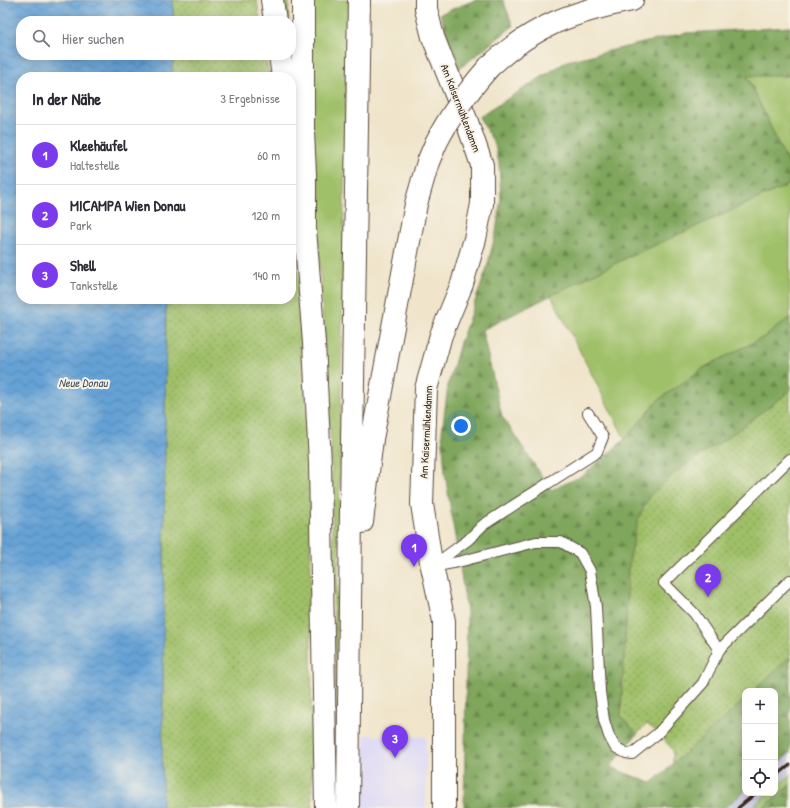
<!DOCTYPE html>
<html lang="de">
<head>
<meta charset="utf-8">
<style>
  body { margin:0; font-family:"Patrick Hand",sans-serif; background:#f2f2f3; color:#2b2b33 }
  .controls { position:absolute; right:12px; bottom:12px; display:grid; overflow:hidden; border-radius:8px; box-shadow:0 2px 10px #0003 }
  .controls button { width:36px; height:36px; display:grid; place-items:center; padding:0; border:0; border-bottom:1px solid #e1e1e2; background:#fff; color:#2b2b33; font:20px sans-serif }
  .you { position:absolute; left:461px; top:426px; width:14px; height:14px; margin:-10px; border:3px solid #fff; border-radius:50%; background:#1a73e8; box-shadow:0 0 0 6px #1a73e833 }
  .badge { display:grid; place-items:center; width:26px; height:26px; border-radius:50%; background:#7c3aed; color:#fff; font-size:13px; font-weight:700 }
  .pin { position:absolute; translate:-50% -33px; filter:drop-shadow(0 1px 2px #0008) }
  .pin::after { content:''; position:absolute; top:21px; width:14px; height:12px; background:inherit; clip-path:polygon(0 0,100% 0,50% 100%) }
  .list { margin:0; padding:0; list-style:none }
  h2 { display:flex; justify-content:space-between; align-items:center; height:52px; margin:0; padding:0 16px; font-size:17px }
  h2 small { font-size:13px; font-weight:400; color:#7c7c81 }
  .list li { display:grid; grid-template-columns:26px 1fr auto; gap:12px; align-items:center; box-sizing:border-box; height:60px; padding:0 16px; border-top:1px solid #e1e1e2 }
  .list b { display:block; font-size:15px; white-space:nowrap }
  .list p { margin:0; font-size:13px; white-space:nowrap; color:#7c7c81 }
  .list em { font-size:13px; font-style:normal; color:#7c7c81 }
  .icon { flex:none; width:22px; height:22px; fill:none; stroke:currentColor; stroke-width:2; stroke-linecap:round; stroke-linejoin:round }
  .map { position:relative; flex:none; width:790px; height:808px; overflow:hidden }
  .search { position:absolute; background:#fff; box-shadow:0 2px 10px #0003; left:16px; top:16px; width:280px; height:44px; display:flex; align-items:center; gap:10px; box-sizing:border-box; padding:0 14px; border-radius:16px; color:#7c7c81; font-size:15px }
  .panel { position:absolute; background:#fff; box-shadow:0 2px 10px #0003; left:16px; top:72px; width:280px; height:232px; border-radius:16px }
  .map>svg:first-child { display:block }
</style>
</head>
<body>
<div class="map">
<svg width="790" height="808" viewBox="0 0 790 808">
  <defs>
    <pattern id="forest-firs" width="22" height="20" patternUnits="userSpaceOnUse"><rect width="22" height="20" fill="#7fa65c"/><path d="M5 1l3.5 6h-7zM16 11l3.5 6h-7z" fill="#69874b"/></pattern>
    <pattern id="park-dots" width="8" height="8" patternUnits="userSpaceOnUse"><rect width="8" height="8" fill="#9fbf68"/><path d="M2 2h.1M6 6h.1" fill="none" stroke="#839b55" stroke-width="1.8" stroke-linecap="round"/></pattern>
    <pattern id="water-waves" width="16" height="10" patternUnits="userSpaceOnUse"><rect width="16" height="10" fill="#65a1d5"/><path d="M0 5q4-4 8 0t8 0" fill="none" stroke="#5483ac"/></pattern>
  </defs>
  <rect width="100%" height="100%" fill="#f7f3e8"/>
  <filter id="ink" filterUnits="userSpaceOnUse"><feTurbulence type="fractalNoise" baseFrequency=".025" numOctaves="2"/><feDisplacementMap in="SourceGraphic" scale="8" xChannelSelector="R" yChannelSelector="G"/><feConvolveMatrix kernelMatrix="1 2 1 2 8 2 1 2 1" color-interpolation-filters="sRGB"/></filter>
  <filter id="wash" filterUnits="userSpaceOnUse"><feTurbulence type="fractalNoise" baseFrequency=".012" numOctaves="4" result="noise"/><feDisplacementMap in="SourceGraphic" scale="16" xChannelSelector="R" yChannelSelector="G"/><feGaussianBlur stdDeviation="0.9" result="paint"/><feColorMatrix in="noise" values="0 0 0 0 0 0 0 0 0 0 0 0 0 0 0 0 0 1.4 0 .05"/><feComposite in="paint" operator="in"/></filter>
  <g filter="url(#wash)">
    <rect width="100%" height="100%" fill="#f0e5cb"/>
    <path fill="#dbd6f7" d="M364,735L426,737V808H363Z"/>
    <g fill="#c1c2dd">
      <path d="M790,753V775L775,788V766Z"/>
      <path d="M745,791V793H769L751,808H724Z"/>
    </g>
    <g fill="#9fbf68" stroke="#6d7443">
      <path d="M281,0H289L288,21H284Z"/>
      <path d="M312,0H349L345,128L336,713L331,445L311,132Z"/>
      <path d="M747,75L790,76V169Z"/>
      <path d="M790,184V317L766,336L705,367L657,401L625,439L551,295L624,259Z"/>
      <path d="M790,775V785L763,808H751L769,793H775V788Z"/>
    </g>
    <g fill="url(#forest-firs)" stroke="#5d683d">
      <path d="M475,0H503L513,26L459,69L440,14Z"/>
      <path d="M790,27V76H747L790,169V184L624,259L482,330L502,416L551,490L582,476L625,439L657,401L705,367L766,336L790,317V391L734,433L677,471L628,569L626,625L621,716L637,734L610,767L651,783L673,764L745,699V791L724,808H464L467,612L445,474L442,432L448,385L460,343L486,271L496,232L501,198L499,164L495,145L479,117L567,61L685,33Z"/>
      <path d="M790,657V753L775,766V691H753Z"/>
      <path d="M790,785V808H763Z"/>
    </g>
    <g fill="url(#park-dots)" stroke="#6d7443">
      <path d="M173,0H257L260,21H173Z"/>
      <path d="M173,55H265L270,77H172Z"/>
      <path d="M291,214L297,261L310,460L312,808H162L166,299H291Z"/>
      <path d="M790,391V657L753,691H745V699L673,764V750L658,733L647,724L637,734L621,717L626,625L628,569L638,519L651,494L677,471L734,433Z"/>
    </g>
    <path fill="url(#water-waves)" stroke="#50667a" d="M0,0H173V21H21V55H173L172,77H21V299H166L162,808H0Z"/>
  </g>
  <g filter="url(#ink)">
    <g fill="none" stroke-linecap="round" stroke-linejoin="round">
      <defs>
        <g id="service">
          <path d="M435,564L468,540L483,525L597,452L603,437L588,413"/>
          <path d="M432,567L458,562L536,542H561L580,553L590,571L596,607L600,692L604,720L609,736L615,747L626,753L632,754L658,733L703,683L719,650L790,580"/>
          <path d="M719,650L694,613L664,583L790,459"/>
        </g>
        <path id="tertiary" d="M426,0V9L433,37L467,122L482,165V204L475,239L462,284L441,335L426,389L422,504L431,562L444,621V808"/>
        <g id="motorway">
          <path d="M272,0L275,21"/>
          <path d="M303,0V132L305,174V229L314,343L320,464L326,808"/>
          <path d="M280,55L283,77"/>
          <path d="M489,67C534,25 573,12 632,0"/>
          <path d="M362,522L372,439L416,204L428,162L436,143"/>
          <path d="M348,808L351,507L359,0"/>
        </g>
      </defs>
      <use href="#service" stroke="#564638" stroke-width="12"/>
      <use href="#tertiary" stroke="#564638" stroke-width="24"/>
      <use href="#motorway" stroke="#564638" stroke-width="24"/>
      <use href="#service" stroke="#fff" stroke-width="10"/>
      <use href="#tertiary" stroke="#fff" stroke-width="22"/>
      <use href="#motorway" stroke="#fff" stroke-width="22"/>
      <g stroke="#3b2a1e" stroke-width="3">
        <path d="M775,777L790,765"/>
        <path d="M738,808L756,793"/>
      </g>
      <defs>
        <path id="motorway-bridge" d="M436,143C450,115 468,91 489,67"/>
      </defs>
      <use href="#motorway-bridge" stroke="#564638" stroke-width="24" stroke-linecap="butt"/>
      <use href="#motorway-bridge" stroke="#fff" stroke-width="22"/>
    </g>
  </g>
  <g text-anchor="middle" stroke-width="4" stroke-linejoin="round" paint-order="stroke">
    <g font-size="11" fill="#3b2a1e" stroke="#f7f3e8">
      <text transform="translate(461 108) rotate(69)" y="4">Am Kaisermühlendamm</text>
      <text transform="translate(426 432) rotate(-87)" y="4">Am Kaisermühlendamm</text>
    </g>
    <g font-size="12" font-style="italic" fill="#4a545e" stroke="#f7f3e8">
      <text x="83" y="387">Neue Donau</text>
    </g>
  </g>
</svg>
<div class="controls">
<button>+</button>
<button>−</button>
<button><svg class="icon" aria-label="locate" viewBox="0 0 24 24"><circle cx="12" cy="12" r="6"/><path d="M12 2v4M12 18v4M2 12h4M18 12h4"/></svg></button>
</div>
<div class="you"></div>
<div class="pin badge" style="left:414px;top:567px">1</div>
<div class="pin badge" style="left:708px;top:597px">2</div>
<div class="pin badge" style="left:395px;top:758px">3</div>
<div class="search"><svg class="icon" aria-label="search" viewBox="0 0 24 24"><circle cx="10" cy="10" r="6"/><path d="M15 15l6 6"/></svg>Hier suchen</div>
<section class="panel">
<h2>In der Nähe<small>3 Ergebnisse</small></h2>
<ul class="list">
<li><span class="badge">1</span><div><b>Kleehäufel</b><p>Haltestelle</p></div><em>60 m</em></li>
<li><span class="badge">2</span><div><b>MICAMPA Wien Donau</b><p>Park</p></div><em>120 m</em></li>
<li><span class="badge">3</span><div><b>Shell</b><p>Tankstelle</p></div><em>140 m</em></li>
</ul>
</section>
</div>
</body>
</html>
